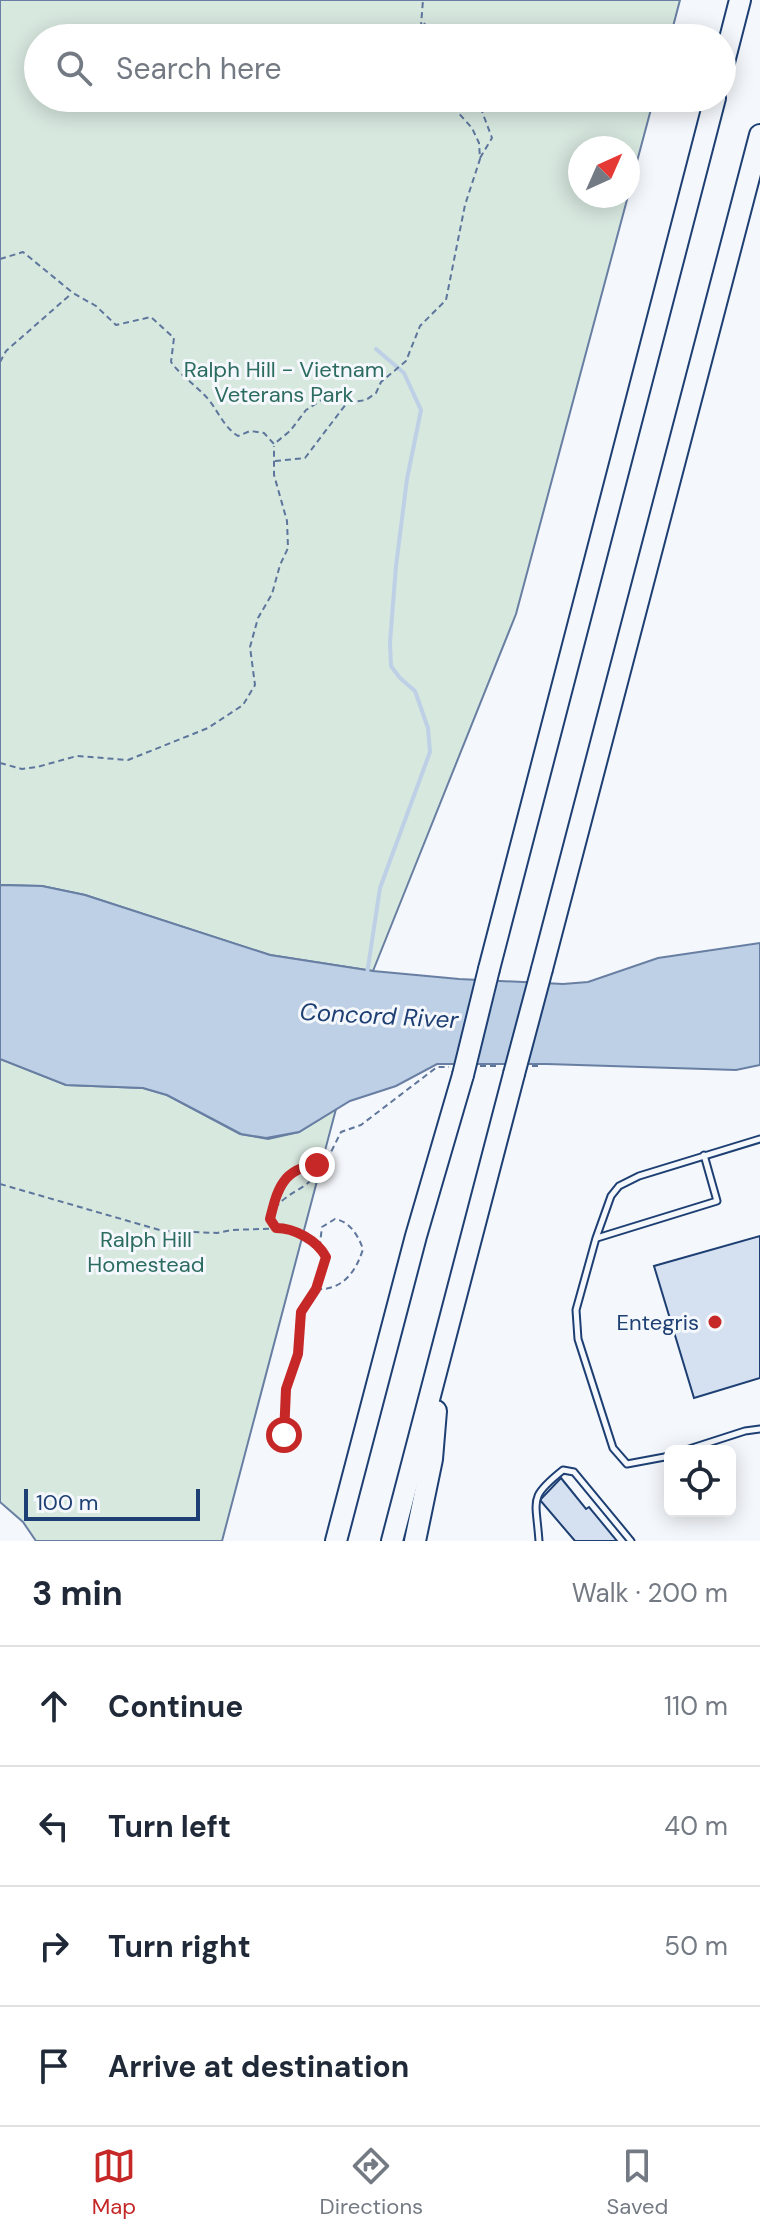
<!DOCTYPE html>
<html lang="en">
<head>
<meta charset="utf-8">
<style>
  body { margin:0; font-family:"DM Sans",sans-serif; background:#f2f2f3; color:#1f2937 }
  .controls { position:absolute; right:24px; bottom:24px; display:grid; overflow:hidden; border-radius:12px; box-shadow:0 4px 20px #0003 }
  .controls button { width:72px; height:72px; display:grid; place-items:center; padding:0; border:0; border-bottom:2px solid #e0e1e3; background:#fff; color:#1f2937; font:40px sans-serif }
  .compass { position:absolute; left:568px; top:136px; width:72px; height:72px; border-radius:50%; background:#fff; box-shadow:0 4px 20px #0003; rotate:45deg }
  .scale { position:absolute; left:24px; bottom:20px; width:176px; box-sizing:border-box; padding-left:8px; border:4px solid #1d3f73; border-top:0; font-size:22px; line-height:28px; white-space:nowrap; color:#1d3f73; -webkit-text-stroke:6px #f4f7fb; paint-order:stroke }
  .stop { position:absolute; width:24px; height:24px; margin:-18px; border:6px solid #c62828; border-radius:50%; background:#fff }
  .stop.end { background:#c62828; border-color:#fff; box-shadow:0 2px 8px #0008 }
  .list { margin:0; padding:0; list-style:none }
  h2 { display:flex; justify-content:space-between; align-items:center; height:104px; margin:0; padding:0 32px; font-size:34px }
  h2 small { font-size:26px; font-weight:400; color:#747a83 }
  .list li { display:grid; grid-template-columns:52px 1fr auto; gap:24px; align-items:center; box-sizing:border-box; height:120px; padding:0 32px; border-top:2px solid #e0e1e3 }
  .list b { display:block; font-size:30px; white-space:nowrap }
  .list em { font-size:26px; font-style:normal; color:#747a83 }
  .icon { flex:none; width:44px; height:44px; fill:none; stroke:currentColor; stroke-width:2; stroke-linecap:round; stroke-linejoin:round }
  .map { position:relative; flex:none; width:760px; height:1541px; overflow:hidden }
  .search { position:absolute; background:#fff; box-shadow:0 4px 20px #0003; left:24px; right:24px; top:24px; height:88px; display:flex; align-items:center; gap:20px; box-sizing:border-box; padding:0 28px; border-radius:44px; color:#747a83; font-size:30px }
  .sheet { height:584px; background:#fff }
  nav { display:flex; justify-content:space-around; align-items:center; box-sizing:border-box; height:112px; border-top:2px solid #e0e1e3; background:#fff; font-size:22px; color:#747a83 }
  nav a { display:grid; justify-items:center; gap:4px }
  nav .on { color:#c62828 }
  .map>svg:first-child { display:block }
</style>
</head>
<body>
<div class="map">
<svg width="760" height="1541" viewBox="0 0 760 1541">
  <rect width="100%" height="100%" fill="#f4f7fb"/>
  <g fill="#d7e8df" stroke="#687fa3" stroke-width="2">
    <path d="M0,0H680L670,38H38V98H654L628,195V148H580V196H628L516,614L373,971L270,955L85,895L42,886L0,885Z"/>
    <path d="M0,1059L66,1085L143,1088L167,1095L240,1134L268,1139L299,1132L336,1109L222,1541H36L23,1522L0,1502Z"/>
  </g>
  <path fill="#bed0e5" stroke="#687fa3" stroke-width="2" d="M0,885L42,886L85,895L270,955L373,971L459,979L563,984L588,982L658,958L760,943V1065L736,1070L547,1064H437L396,1086L350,1101L299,1132L266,1138L241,1134L167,1095L143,1088L66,1085L0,1059Z"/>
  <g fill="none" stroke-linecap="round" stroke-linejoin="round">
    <path stroke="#bed0e5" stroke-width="4" d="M367,974L380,888L430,752L428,728L415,691L400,678L391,666L390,642L396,566L407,479L421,410L404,373L376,349"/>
  </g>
  <g fill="#d5e0f0" stroke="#1d3f73" stroke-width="2">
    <path d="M760,1236V1378L694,1398L654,1266Z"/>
    <path d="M561,1478L586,1509L589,1507L617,1541H575L540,1500Z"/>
  </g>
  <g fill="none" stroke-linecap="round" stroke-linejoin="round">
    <defs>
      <g id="service">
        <path d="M597,1238L717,1201L704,1155"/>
        <path d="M683,1451L745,1431L760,1429"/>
        <path d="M670,1456L627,1464L613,1448L578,1339L576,1310L596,1238L611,1196L619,1186L639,1176L760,1139"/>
        <path d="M539,1541C536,1498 528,1498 563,1470L574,1472L631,1541"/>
      </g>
      <g id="motorway">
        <path d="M722,70L740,0"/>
        <path d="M489,969L715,98"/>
        <path d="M542,969L760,135"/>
        <path d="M336,1541L416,1236L463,1075"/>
        <path d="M392,1541L514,1074"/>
        <path d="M415,1541L432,1459L436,1411"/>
      </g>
    </defs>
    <use href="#service" stroke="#1d3f73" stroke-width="9"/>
    <use href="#motorway" stroke="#1d3f73" stroke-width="24"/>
    <g stroke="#5e769c" stroke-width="2" stroke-dasharray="6 4" stroke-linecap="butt">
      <path d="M424,23L434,38"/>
      <path d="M420,38L423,0"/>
      <path d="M477,98L492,138L480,158"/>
      <path d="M0,259L23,252L73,293L96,306L116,325L151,317L174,338L171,362C182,377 197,386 209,400C219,413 224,427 238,436L250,431L264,433L274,444L290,431L306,410L323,399L335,397L346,403L366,400L376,393L381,382L406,361L420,326L446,300L465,205L480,159L479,143L472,128L445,98"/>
      <path d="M0,362L6,351L71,294"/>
      <path d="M275,461L305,458L346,404"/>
      <path d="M0,763L22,769L37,767L77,756L128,760L208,728L243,705L255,685L250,647L258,618L272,594L280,565L288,548L287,521L274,475V446"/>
      <path d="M480,1066H497"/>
      <path d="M532,1066H542"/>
      <path d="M317,1165L330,1154L341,1132L361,1125L437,1067H449"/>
      <path d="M0,1184L163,1231L217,1233L231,1230L290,1228L316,1245L326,1257C321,1280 311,1289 303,1308C298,1320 301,1337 299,1351C293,1383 275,1398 292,1434L288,1437L282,1431L286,1417"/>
      <path d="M272,1211C273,1186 293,1167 317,1165L320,1167C315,1189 277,1192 270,1219L276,1227"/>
      <path d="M316,1289C342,1291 356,1272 363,1249C358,1235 350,1222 335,1219L322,1227L320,1243L317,1245"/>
    </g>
    <use href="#service" stroke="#f4f7fb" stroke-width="5"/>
    <use href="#motorway" stroke="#f4f7fb" stroke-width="20"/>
    <defs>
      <g id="motorway-bridge">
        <path d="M514,1074L542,969"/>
        <path d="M463,1075L489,969"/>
      </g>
    </defs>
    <use href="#motorway-bridge" stroke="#1d3f73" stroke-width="24" stroke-linecap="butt"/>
    <use href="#motorway-bridge" stroke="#f4f7fb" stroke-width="20"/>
  </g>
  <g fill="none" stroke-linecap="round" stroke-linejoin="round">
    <path stroke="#c62828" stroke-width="10" d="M284,1435L286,1389L298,1354L301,1312L316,1289L326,1257C317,1240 294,1228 276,1228L270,1219C277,1191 282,1168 317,1165"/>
  </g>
  <circle fill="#c62828" stroke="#f4f7fb" stroke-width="3" cx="715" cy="1322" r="8"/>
  <g text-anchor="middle" stroke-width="6" stroke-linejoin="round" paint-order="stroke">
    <g font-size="22" fill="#2c6c60" stroke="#f4f7fb">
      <text x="284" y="377">Ralph Hill - Vietnam<tspan x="284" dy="25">Veterans Park</tspan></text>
      <text x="146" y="1247">Ralph Hill<tspan x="146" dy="25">Homestead</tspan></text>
    </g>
    <g font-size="22" fill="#1d3f73" stroke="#f4f7fb" text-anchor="end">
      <text x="699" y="1330">Entegris</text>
    </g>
    <g font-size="24" font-style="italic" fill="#1d3f73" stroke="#f4f7fb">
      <text transform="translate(379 1016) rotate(3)" y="8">Concord River</text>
    </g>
  </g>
</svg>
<div class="controls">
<button><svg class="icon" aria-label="locate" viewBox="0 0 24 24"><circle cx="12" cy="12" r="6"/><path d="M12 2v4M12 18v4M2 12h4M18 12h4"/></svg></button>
</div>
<svg class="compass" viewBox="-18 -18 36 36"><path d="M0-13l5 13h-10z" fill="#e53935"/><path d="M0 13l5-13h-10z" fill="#747a83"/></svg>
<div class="scale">100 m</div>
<div class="stop" style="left:284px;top:1435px"></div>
<div class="stop end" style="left:317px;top:1165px"></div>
<div class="search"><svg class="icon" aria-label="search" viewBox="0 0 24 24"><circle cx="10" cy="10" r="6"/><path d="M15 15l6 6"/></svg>Search here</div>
</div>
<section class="sheet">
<h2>3 min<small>Walk · 200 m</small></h2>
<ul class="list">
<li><svg class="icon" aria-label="ahead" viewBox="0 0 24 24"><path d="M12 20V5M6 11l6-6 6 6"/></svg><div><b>Continue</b></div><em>110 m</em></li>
<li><svg class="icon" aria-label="left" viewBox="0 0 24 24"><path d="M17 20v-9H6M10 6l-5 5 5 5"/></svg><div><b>Turn left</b></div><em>40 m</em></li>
<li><svg class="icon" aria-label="right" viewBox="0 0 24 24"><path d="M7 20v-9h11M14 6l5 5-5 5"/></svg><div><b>Turn right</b></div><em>50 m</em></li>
<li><svg class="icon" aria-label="arrive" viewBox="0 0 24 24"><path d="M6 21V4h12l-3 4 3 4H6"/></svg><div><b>Arrive at destination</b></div></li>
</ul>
</section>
<nav>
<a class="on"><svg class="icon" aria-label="map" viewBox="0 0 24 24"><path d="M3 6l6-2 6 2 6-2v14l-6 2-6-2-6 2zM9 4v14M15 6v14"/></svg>Map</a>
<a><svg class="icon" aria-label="directions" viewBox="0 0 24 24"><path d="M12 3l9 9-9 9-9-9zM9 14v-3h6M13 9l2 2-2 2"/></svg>Directions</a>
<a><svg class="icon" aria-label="saved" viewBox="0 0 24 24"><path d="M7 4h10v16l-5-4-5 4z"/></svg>Saved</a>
</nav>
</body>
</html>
